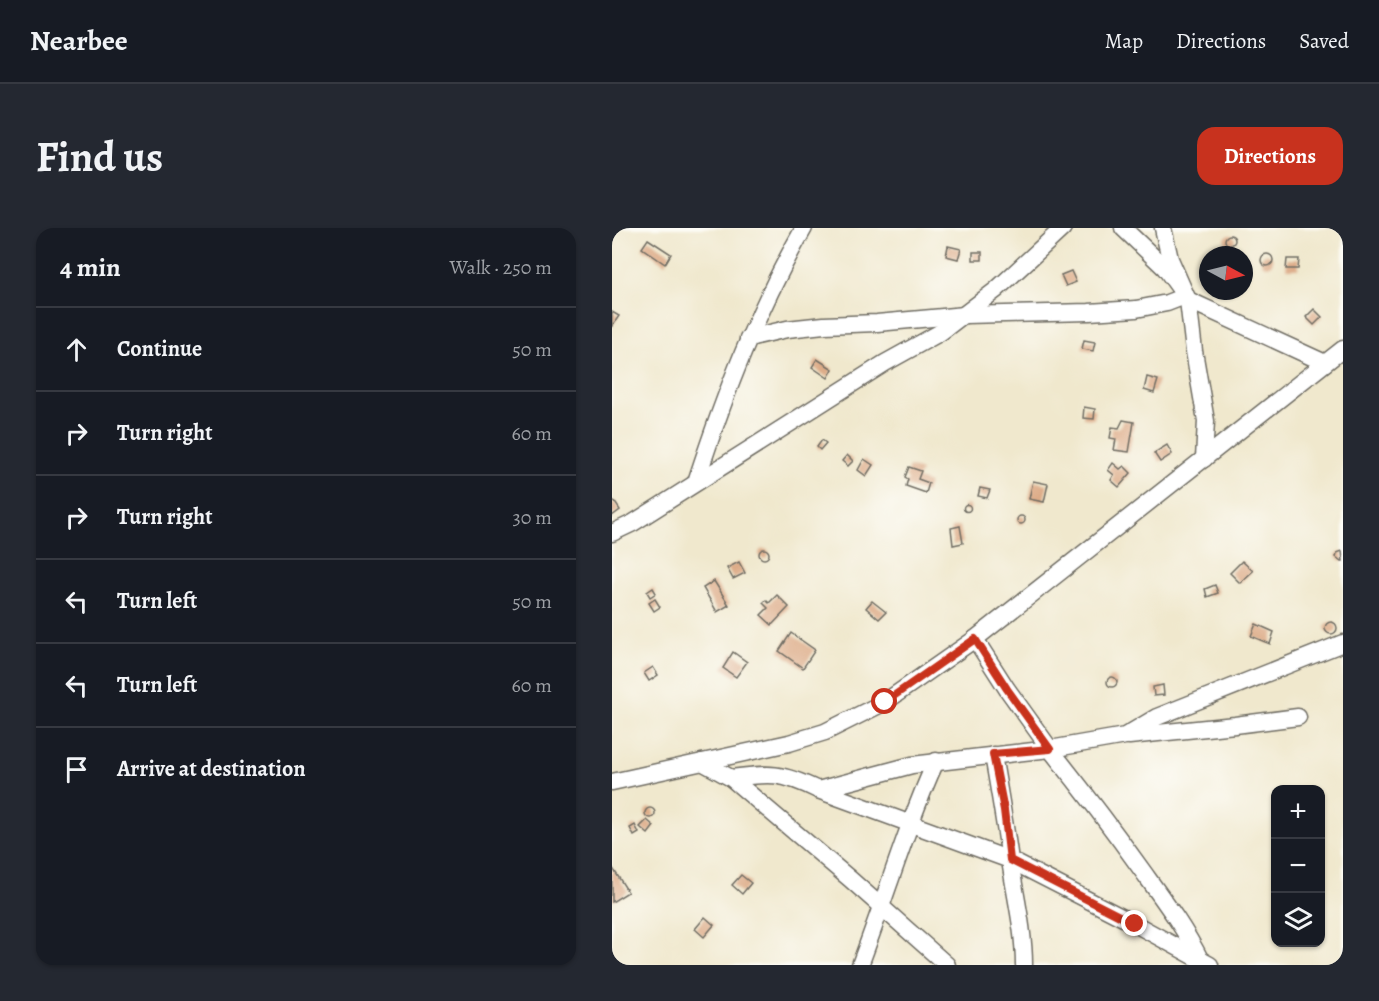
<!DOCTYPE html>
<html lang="en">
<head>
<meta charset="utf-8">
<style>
  body { margin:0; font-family:Alegreya,serif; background:#242831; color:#f1f3f6 }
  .controls { position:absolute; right:18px; bottom:18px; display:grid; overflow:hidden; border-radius:12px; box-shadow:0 2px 4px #0004 }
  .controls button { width:54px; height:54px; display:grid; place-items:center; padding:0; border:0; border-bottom:2px solid #363941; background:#171b24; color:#f1f3f6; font:30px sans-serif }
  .compass { position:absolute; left:587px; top:18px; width:54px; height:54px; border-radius:50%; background:#171b24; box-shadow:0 2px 4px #0004; rotate:97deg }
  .stop { position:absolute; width:18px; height:18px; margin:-14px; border:4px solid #c8321e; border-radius:50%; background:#fff }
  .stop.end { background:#c8321e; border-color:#fff; box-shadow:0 2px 6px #0008 }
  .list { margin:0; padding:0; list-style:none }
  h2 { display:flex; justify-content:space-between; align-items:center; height:78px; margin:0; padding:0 24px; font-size:26px }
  h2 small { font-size:20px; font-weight:400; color:#9ea1a6 }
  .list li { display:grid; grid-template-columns:39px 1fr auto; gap:18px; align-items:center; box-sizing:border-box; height:84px; padding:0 24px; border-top:2px solid #363941 }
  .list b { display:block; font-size:22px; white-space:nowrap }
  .list em { font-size:20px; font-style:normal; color:#9ea1a6 }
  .icon { flex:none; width:33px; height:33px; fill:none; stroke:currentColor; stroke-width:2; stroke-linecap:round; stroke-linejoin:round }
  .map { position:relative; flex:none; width:731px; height:737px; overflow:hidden; border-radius:18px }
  header { display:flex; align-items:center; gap:36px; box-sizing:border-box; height:84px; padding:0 30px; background:#171b24; border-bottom:2px solid #363941 }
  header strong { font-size:28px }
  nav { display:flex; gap:33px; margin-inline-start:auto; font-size:21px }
  .intro { display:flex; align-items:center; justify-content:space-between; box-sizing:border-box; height:144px; padding:0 36px }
  h1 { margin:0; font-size:42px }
  .button { padding:15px 27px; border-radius:18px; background:#c8321e; color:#fff; font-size:21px; font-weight:700 }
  main { display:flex; gap:36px; padding:0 36px }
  aside { flex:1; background:#171b24; border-radius:18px; box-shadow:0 2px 4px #0004 }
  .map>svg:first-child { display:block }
</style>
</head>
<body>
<header>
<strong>Nearbee</strong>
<nav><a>Map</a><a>Directions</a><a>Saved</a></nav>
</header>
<div class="intro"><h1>Find us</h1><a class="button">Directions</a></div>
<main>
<aside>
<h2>4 min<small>Walk · 250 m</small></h2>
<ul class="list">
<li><svg class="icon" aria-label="ahead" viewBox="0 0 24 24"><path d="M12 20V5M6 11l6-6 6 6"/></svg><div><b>Continue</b></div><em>50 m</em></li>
<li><svg class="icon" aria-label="right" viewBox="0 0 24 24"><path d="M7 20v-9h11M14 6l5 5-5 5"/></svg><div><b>Turn right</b></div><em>60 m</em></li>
<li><svg class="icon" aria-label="right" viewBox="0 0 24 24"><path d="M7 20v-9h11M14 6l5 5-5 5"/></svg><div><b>Turn right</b></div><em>30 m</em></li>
<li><svg class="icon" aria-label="left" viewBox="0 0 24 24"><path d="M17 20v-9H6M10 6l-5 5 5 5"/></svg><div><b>Turn left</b></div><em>50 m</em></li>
<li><svg class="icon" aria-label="left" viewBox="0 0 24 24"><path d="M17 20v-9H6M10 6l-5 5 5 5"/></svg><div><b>Turn left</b></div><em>60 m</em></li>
<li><svg class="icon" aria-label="arrive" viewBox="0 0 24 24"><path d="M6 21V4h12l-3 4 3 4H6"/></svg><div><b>Arrive at destination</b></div></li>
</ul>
</aside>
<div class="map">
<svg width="731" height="737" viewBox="0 0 731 737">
  <rect width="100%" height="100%" fill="#fdfcf7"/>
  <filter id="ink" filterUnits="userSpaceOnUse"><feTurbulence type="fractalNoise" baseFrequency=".0167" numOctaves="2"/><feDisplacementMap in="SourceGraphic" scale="12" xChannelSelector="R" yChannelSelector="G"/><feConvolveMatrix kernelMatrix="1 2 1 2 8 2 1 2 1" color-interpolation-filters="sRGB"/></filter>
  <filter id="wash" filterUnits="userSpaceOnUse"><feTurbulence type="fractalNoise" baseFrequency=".008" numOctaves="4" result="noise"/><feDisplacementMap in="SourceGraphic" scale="24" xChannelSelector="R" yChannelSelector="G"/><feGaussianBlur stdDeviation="1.35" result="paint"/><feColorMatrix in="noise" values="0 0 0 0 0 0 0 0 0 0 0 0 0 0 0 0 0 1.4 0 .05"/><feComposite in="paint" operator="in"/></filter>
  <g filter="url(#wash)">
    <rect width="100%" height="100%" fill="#f0e8cd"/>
    <g id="blocks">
      <g fill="#ddac88">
        <circle cx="618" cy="12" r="5"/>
        <path d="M36,11L59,26L53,36L30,20Z"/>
        <path d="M336,18L349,21L346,31L334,28Z"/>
        <rect x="361" y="24" width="9" height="8"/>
        <circle cx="655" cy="32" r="6"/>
        <path d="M675,31H687L686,41H674Z"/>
        <path d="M459,43L464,54L454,58L449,47Z"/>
        <path d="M702,81L710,89L702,97L694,89Z"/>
        <path d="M0,84L7,88L0,98Z"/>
        <path d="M472,112L483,114L481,123L470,121Z"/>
        <path d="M205,131L221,141L216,150L200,139Z"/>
        <path d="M535,149L546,152L542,165L532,162Z"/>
        <path d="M472,179L483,181L482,191L471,190Z"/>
        <path d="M511,192L522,194L517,224L502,222L504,211L498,210L500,199L507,200Z"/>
        <path d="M210,212L214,215L208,222L205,219Z"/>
        <path d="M555,217L560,226L548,234L542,225Z"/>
        <path d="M235,227L241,233L236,238L230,233Z"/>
        <path d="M252,231L261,237L254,248L246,242Z"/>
        <path d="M501,235L508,241L512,238L519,245L507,259L499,252L502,247L496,242Z"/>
        <path d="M297,239L309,243L306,251L317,255L314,265L294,258L296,251L293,249Z"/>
        <path d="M421,253L436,256L432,274L417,271Z"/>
        <path d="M368,260L378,262L375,270L366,268Z"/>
        <path d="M2,273L8,282L0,288V275Z"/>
        <circle cx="355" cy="280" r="3.5"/>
        <circle cx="409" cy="292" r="4"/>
        <path d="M348,298L351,315L341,317L339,300Z"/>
        <circle cx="152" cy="326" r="5"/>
        <path d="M730,323L731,333H729L724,329L725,325Z"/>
        <path d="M630,333L641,343L628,355L618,345Z"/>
        <path d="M127,334L133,345L121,351L115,340Z"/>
        <path d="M102,353L117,377L105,384L91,360Z"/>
        <path d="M603,357L606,365L595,369L593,361Z"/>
        <path d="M41,360L44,365L38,369L35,364Z"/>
        <path d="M165,367L177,379L160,397L149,387L156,380L151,375L154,372L157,375Z"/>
        <path d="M43,371L48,379L42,383L37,375Z"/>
        <path d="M260,373L274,384L267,391L254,380Z"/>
        <circle cx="719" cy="400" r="6"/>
        <path d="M644,396L662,404L658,416L639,408Z"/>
        <path d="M179,405L203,422L191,440L167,423Z"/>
        <path d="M121,424L135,434L124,449L111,440Z"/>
        <path d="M41,439L46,447L37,453L32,445Z"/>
        <circle cx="500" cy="454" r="5"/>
        <path d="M551,457L552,467L542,468L541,459Z"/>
        <circle cx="38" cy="585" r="5"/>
        <path d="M35,592L42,598L36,606L28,599Z"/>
        <path d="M23,597L27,605L22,608L18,600Z"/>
        <path d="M0,639L16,664L0,674Z"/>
        <path d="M129,647L139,655L130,666L120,657Z"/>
        <path d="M93,689L102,697L92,709L83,701Z"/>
      </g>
    </g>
  </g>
  <g filter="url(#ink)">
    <use href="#blocks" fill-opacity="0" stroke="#706d64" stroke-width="1.5"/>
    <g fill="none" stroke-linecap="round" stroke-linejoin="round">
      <defs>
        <g id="minor">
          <path d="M511,0L553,40L576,72L713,135"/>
          <path d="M551,0L558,31L576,72L582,123L594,193L592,231"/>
          <path d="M136,110L175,101L212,97L265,95L353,87L477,84L524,81L555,75L573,68"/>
          <path d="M84,254C113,165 145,82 192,0"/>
          <path d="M0,305L21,295L273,135L329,104L384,62L451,0"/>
          <path d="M363,411L395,461L438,521L513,508L545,489L731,415"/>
          <path d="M517,508L623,497L686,489"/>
          <path d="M381,527C387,562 393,596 398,632C403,667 412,701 412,737"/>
          <path d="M90,534L119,550L238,651L335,737"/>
          <path d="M119,550C158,545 169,544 206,562L398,632L523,696L598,737"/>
          <path d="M0,554L177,515L213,504L273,474L363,411L731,121"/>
          <path d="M206,562L300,537L438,521C471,562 502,603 532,645C553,674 573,701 589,733"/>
          <path d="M248,737C274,669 294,599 324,533"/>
        </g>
      </defs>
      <use href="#minor" stroke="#706d64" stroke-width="19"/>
      <use href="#minor" stroke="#fff" stroke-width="16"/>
    </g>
  </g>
  <g fill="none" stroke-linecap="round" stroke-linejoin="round" filter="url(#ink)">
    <path stroke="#c8321e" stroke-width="8" d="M273,474L363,411L395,461L438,521L381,526L392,582L398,632L523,696"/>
  </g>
</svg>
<div class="controls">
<button>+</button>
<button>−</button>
<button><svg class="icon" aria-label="layers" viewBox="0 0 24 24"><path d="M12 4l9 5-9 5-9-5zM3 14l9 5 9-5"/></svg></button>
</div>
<svg class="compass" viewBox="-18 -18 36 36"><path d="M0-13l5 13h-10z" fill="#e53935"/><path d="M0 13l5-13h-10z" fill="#9ea1a6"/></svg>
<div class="stop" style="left:273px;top:474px"></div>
<div class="stop end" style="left:523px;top:696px"></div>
</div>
</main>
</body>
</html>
